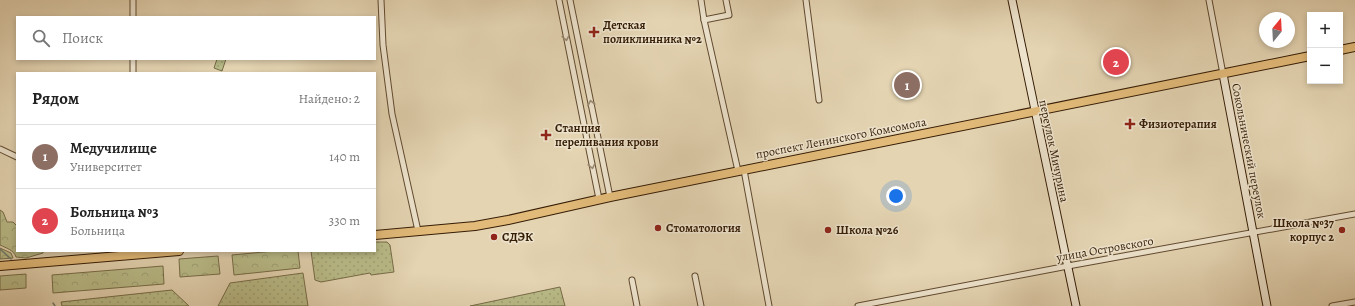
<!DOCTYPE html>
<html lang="ru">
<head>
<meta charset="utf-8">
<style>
  body { margin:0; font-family:Alegreya,serif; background:#f2f2f2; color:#222 }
  .controls { position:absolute; right:12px; top:12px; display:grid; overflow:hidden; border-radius:0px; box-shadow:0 2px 6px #0003 }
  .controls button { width:36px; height:36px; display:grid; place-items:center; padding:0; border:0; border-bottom:1px solid #e0e0e0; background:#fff; color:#222; font:20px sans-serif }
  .compass { position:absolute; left:1259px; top:12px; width:36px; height:36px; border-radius:50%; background:#fff; box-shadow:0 2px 6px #0003; rotate:18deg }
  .you { position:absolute; left:896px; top:196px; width:14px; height:14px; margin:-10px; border:3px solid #fff; border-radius:50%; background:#1a73e8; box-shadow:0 0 0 6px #1a73e833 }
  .badge { display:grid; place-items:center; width:26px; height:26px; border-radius:50%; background:#8f2418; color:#fff; font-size:13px; font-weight:700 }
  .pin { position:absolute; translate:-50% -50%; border:2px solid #fff; box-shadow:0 1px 4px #0006 }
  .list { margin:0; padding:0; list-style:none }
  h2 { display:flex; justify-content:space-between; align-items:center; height:52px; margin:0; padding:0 16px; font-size:17px }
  h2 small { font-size:13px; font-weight:400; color:#767676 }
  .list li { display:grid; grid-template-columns:26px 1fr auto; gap:12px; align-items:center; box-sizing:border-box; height:64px; padding:0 16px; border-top:1px solid #e0e0e0 }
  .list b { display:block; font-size:15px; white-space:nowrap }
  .list p { margin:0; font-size:13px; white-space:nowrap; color:#767676 }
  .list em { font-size:13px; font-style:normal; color:#767676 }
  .icon { flex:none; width:22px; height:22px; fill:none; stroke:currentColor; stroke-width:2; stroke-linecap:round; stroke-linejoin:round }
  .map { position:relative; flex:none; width:1355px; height:306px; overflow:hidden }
  .search { position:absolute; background:#fff; box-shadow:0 2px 6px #0003; left:16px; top:16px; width:360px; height:44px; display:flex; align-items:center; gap:10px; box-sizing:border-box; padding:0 14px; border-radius:0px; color:#767676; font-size:15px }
  .panel { position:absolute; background:#fff; box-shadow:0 2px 6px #0003; left:16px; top:72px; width:360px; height:180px; border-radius:0px }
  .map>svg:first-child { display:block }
</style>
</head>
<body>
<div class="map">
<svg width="1355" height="306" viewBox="0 0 1355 306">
  <defs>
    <pattern id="green-dots" width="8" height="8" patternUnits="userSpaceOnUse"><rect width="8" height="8" fill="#b9bc89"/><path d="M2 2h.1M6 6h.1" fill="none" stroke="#a0a175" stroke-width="1.8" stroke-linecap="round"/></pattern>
    <pattern id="forest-crowns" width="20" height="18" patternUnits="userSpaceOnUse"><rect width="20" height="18" fill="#b9bc89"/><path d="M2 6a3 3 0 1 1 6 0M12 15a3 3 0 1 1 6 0" fill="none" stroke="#a0a175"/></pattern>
  </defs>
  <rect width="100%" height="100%" fill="#e4d4b2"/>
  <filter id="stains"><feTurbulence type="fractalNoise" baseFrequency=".005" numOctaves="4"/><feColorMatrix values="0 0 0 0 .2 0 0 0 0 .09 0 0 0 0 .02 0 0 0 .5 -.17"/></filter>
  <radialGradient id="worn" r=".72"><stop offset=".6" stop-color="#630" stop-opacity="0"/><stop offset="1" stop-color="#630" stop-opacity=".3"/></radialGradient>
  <g fill="url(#green-dots)" stroke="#776c48">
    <path d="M217,59H226L222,71L214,68Z"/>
    <path d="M375,242H387L390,245L394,272L371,275L370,273L321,282L315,280L311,251H375Z"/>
    <path d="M303,273L308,306H218L230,283Z"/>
    <path d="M560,287L565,306H470Z"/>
    <path d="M172,290L189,306H62L61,302Z"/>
  </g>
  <g fill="url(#forest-crowns)" stroke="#776c48">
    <path d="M0,210L3,212L7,222H13L17,226V251H43V253L26,258L16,257C14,250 6,248 0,245Z"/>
    <path d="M0,248L11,253L13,258L0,259Z"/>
    <path d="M274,251H298L300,268L234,275L232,255Z"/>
    <path d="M218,256L220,274L180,277L179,259Z"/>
    <path d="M163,266L164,284L53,293L52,275Z"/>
    <path d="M26,274V288L0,290V276Z"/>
  </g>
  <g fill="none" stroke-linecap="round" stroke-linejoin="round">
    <g stroke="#70796e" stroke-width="1.5">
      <path d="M0,249L11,259"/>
      <path d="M53,303L55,306"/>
    </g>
    <defs>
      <g id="street">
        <path d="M133,0V17"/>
        <path d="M381,0L383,45L392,114L418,231"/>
        <path d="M559,0L599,199"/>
        <path d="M570,0L610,197"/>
        <path d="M701,0L704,20"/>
        <path d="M726,0L729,15L704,20L738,171"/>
        <path d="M806,0L819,100"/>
        <path d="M1209,0L1223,74"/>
        <path d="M133,73V59"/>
        <path d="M0,149L17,157"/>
        <path d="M744,170L769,306"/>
        <path d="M695,276L701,306"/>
        <path d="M632,280L637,306"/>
        <path d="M858,306L1068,266L1355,214"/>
        <path d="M1332,306L1355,302"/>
      </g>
      <g id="secondary">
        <path d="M1012,0L1076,306"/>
        <path d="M1223,74L1267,306"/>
      </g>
      <g id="primary">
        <path d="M1340,50L1355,47"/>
        <path d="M375,235L475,226L508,220L610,197L1310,56"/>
        <path d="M0,266L179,251"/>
      </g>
    </defs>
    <use href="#street" stroke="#614b31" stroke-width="7"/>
    <use href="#secondary" stroke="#351d06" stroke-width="9"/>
    <use href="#primary" stroke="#351d06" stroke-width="10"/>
    <use href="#street" stroke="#ede3cd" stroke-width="5"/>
    <use href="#secondary" stroke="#ede3cd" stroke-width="7"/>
    <use href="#primary" stroke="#e2ba79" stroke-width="8"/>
  </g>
  <defs><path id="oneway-chevron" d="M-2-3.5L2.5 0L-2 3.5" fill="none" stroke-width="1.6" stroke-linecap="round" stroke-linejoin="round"/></defs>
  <g stroke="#9a8a73">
    <use href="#oneway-chevron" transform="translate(566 38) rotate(79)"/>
    <use href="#oneway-chevron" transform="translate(591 103) rotate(-102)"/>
    <use href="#oneway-chevron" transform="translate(592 166) rotate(78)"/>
  </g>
  <g fill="#8f2418" stroke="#ede3cd" stroke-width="1.5">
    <path d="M592 26h4v4h4v4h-4v4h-4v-4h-4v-4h4z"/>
    <path d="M1128 118h4v4h4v4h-4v4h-4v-4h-4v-4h4z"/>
    <path d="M544 129h4v4h4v4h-4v4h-4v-4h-4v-4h4z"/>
    <circle cx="658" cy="228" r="4"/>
    <circle cx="828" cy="230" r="4"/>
    <circle cx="1342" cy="230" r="4"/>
    <circle cx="494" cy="237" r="4"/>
  </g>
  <g text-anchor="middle" stroke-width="3" stroke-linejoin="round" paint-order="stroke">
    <g font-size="12" font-weight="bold" fill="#351d06" stroke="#ede3cd" text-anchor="start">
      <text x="603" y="29">Детская<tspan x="603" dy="14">поликлинника №2</tspan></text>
      <text x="1139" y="128">Физиотерапия</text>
      <text x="555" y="132">Станция<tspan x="555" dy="14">переливания крови</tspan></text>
      <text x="1334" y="227" text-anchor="end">Школа №37<tspan x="1334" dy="14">корпус 2</tspan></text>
      <text x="666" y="232">Стоматология</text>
      <text x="836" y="234">Школа №26</text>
      <text x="502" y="241">СДЭК</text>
    </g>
    <g font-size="12" fill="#351d06" stroke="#ede3cd">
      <text transform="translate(841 138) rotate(-11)" y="4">проспект Ленинского Комсомола</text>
      <text transform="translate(1054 151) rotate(78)" y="4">переулок Мичурина</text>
      <text transform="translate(1249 151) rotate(79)" y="4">Сокольнический переулок</text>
      <text transform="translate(1105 249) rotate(-10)" y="4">улица Островского</text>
    </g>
  </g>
  <rect width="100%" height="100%" filter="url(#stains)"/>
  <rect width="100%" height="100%" fill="url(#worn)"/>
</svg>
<div class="controls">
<button>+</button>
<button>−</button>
</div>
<svg class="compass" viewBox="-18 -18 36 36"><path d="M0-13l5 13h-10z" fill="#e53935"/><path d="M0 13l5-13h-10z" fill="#767676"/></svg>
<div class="you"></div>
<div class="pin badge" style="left:907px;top:85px;background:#8d6e63">1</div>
<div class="pin badge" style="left:1116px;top:62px;background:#e0444e">2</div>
<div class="search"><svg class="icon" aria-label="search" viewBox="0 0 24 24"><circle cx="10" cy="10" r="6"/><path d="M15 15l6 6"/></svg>Поиск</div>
<section class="panel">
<h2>Рядом<small>Найдено: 2</small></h2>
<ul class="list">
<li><span class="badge" style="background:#8d6e63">1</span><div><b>Медучилище</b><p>Университет</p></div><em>140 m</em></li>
<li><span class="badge" style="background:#e0444e">2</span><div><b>Больница №3</b><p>Больница</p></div><em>330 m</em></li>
</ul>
</section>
</div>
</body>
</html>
